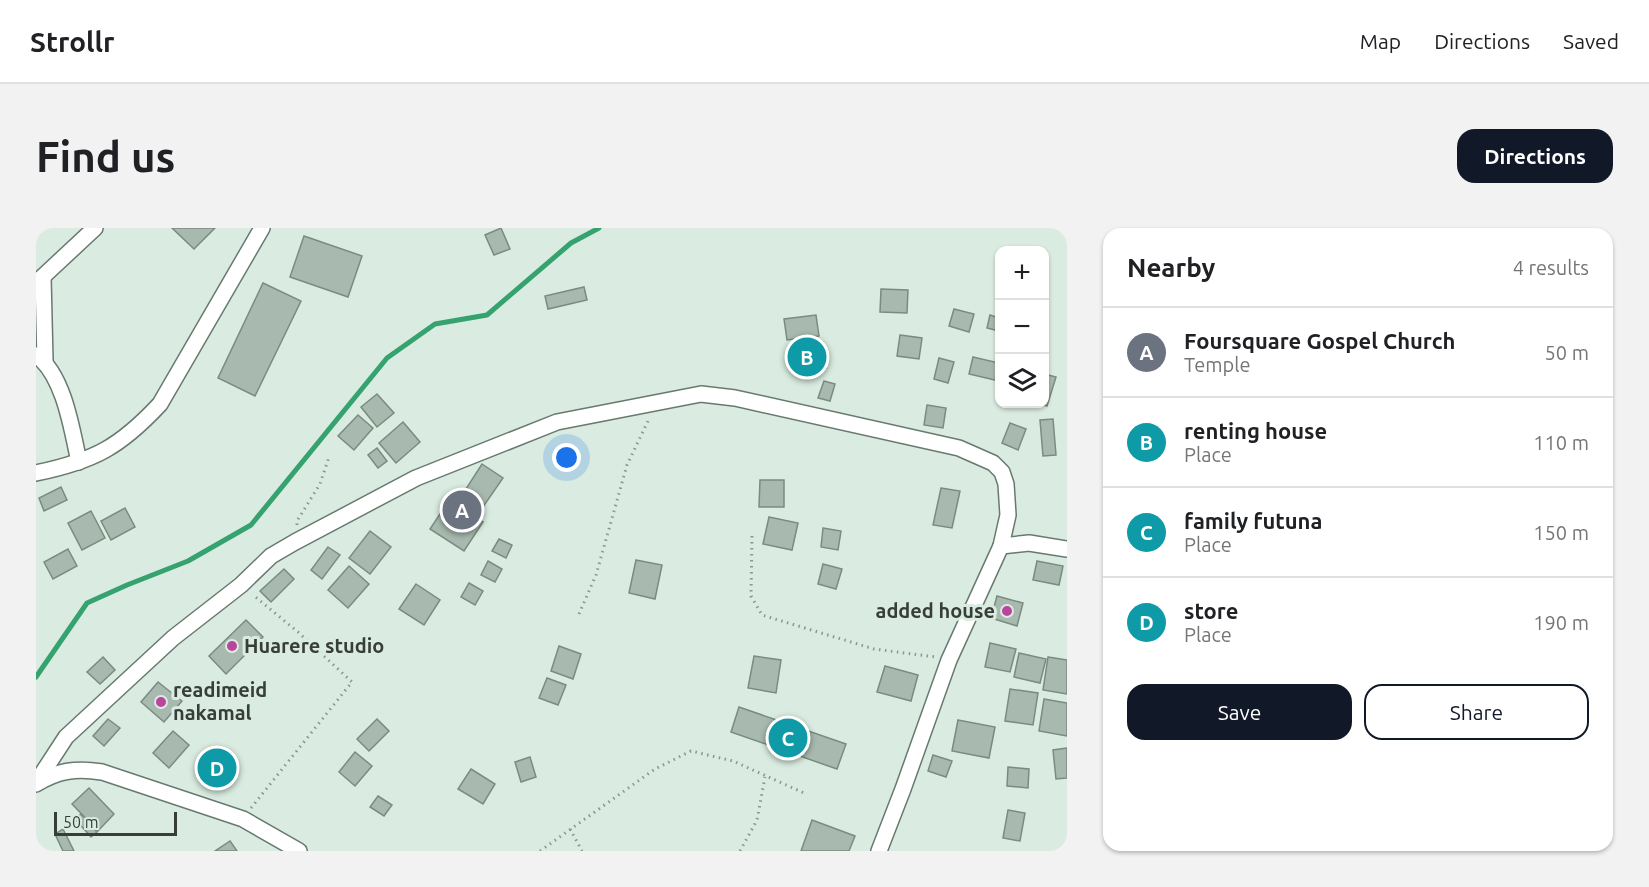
<!DOCTYPE html>
<html lang="en">
<head>
<meta charset="utf-8">
<style>
  body { margin:0; font-family:Ubuntu,sans-serif; background:#f2f2f2; color:#202124 }
  .controls { position:absolute; right:18px; top:18px; display:grid; overflow:hidden; border-radius:12px; box-shadow:0 2px 4px #0004 }
  .controls button { width:54px; height:54px; display:grid; place-items:center; padding:0; border:0; border-bottom:2px solid #e0e0e0; background:#fff; color:#202124; font:30px sans-serif }
  .scale { position:absolute; left:18px; bottom:15px; width:123px; box-sizing:border-box; padding-left:6px; border:3px solid #373e3a; border-top:0; font-size:16px; line-height:21px; white-space:nowrap; color:#373e3a; -webkit-text-stroke:4px #daece1; paint-order:stroke }
  .you { position:absolute; left:531px; top:230px; width:21px; height:21px; margin:-15px; border:4px solid #fff; border-radius:50%; background:#1a73e8; box-shadow:0 0 0 9px #1a73e833 }
  .badge { display:grid; place-items:center; width:39px; height:39px; border-radius:50%; background:#111827; color:#fff; font-size:20px; font-weight:700 }
  .pin { position:absolute; translate:-50% -50%; border:3px solid #fff; box-shadow:0 2px 6px #0006 }
  .list { margin:0; padding:0; list-style:none }
  h2 { display:flex; justify-content:space-between; align-items:center; height:78px; margin:0; padding:0 24px; font-size:26px }
  h2 small { font-size:20px; font-weight:400; color:#757577 }
  .list li { display:grid; grid-template-columns:39px 1fr auto; gap:18px; align-items:center; box-sizing:border-box; height:90px; padding:0 24px; border-top:2px solid #e0e0e0 }
  .list b { display:block; font-size:22px; white-space:nowrap }
  .list p { margin:0; font-size:20px; white-space:nowrap; color:#757577 }
  .list em { font-size:20px; font-style:normal; color:#757577 }
  .actions { display:flex; gap:12px; padding:18px 24px }
  .actions a { flex:1; padding:14px 0; border:2px solid #111827; border-radius:18px; text-align:center; font-size:21px; color:#111827 }
  .actions .main { background:#111827; color:#fff }
  .icon { flex:none; width:33px; height:33px; fill:none; stroke:currentColor; stroke-width:2; stroke-linecap:round; stroke-linejoin:round }
  .map { position:relative; flex:none; width:1031px; height:623px; overflow:hidden; border-radius:18px }
  header { display:flex; align-items:center; gap:36px; box-sizing:border-box; height:84px; padding:0 30px; background:#fff; border-bottom:2px solid #e0e0e0 }
  header strong { font-size:28px }
  nav { display:flex; gap:33px; margin-inline-start:auto; font-size:21px }
  .intro { display:flex; align-items:center; justify-content:space-between; box-sizing:border-box; height:144px; padding:0 36px }
  h1 { margin:0; font-size:42px }
  .button { padding:15px 27px; border-radius:18px; background:#111827; color:#fff; font-size:21px; font-weight:700 }
  main { display:flex; gap:36px; padding:0 36px }
  aside { flex:1; background:#fff; border-radius:18px; box-shadow:0 2px 4px #0004 }
  .map>svg:first-child { display:block }
</style>
</head>
<body>
<header>
<strong>Strollr</strong>
<nav><a>Map</a><a>Directions</a><a>Saved</a></nav>
</header>
<div class="intro"><h1>Find us</h1><a class="button">Directions</a></div>
<main>
<div class="map">
<svg width="1031" height="623" viewBox="0 0 1031 623">
  <rect width="100%" height="100%" fill="#daece1"/>
  <g fill="none" stroke-linecap="round" stroke-linejoin="round">
    <path stroke="#35a26f" stroke-width="5" d="M0,449L51,375L91,357L152,333L215,297L351,130L399,96L451,87L535,15L563,0"/>
  </g>
  <g fill="#a8baaf" stroke="#7a8b80" stroke-width="1.5">
    <path d="M136,0H179L158,21Z"/>
    <path d="M465,0L474,21L458,27L449,7Z"/>
    <path d="M268,8L326,28L312,69L254,49Z"/>
    <path d="M227,55L265,73L219,168L182,150Z"/>
    <path d="M548,59L551,72L512,81L509,68Z"/>
    <path d="M845,61L872,62L871,85L844,84Z"/>
    <path d="M918,81L938,86L933,104L913,98Z"/>
    <path d="M780,87L783,108L751,112L748,91Z"/>
    <path d="M954,87L963,90V103L951,100Z"/>
    <path d="M864,107L886,110L883,131L861,128Z"/>
    <path d="M787,114L790,140L755,144L752,119Z"/>
    <path d="M937,129L963,135V153L933,146Z"/>
    <path d="M903,130L918,134L912,155L898,151Z"/>
    <path d="M1008,146L1020,149L1011,178L1005,176H1008Z"/>
    <path d="M788,153L799,156L794,173L782,170Z"/>
    <path d="M341,166L358,185L341,199L325,179Z"/>
    <path d="M891,177L910,180L907,200L888,197Z"/>
    <path d="M322,187L337,200L318,222L302,208Z"/>
    <path d="M1017,191L1020,227L1007,228L1004,192Z"/>
    <path d="M367,194L384,214L360,235L343,215Z"/>
    <path d="M974,195L990,201L982,222L966,215Z"/>
    <path d="M341,220L351,233L342,240L332,227Z"/>
    <path d="M446,236L467,250L440,289L447,294L428,323L394,301L414,271L421,275Z"/>
    <path d="M724,252H748V279H723Z"/>
    <path d="M25,259L31,272L8,283L3,270Z"/>
    <path d="M905,260L924,263L916,300L897,297Z"/>
    <path d="M89,280L99,299L75,312L65,293Z"/>
    <path d="M55,283L69,310L46,322L32,295Z"/>
    <path d="M733,289L762,295L756,322L727,316Z"/>
    <path d="M787,300L805,303L802,322L785,319Z"/>
    <path d="M334,303L355,319L334,346L313,330Z"/>
    <path d="M463,311L476,317L470,330L456,323Z"/>
    <path d="M292,319L304,327L286,351L275,342Z"/>
    <path d="M32,321L41,338L17,351L8,334Z"/>
    <path d="M600,332L626,337L619,371L593,365Z"/>
    <path d="M452,333L466,341L459,354L445,347Z"/>
    <path d="M1001,333L1027,338L1023,357L997,352Z"/>
    <path d="M787,336L806,341L800,361L782,356Z"/>
    <path d="M313,338L333,356L312,380L292,362Z"/>
    <path d="M248,341L258,351L235,374L224,363Z"/>
    <path d="M433,355L447,363L439,377L425,369Z"/>
    <path d="M380,356L404,372L388,397L363,381Z"/>
    <path d="M961,368L987,375L981,398L955,390Z"/>
    <path d="M210,392L227,409L190,446L173,428Z"/>
    <path d="M954,415L980,421L974,444L949,439Z"/>
    <path d="M523,418L545,426L537,451L515,443Z"/>
    <path d="M983,425L1010,431L1004,455L978,449Z"/>
    <path d="M718,428L745,432L740,465L712,460Z"/>
    <path d="M67,429L79,442L64,456L51,444Z"/>
    <path d="M1012,429L1031,432V466L1007,462Z"/>
    <path d="M849,438L882,447L875,473L841,464Z"/>
    <path d="M511,450L530,457L522,477L503,470Z"/>
    <path d="M122,454L146,473L128,494L105,474Z"/>
    <path d="M974,461L1002,465L997,497L969,493Z"/>
    <path d="M1008,471L1031,475V508L1003,503Z"/>
    <path d="M703,479L810,516L801,541L695,504Z"/>
    <path d="M72,491L84,500L68,518L57,508Z"/>
    <path d="M341,491L353,503L333,523L321,511Z"/>
    <path d="M922,492L959,499L953,530L916,523Z"/>
    <path d="M137,503L153,517L133,540L117,525Z"/>
    <path d="M1031,520V550L1020,551L1017,522Z"/>
    <path d="M175,521L202,538L188,560L161,543Z"/>
    <path d="M319,524L336,538L319,558L303,544Z"/>
    <path d="M897,527L916,533L910,549L892,543Z"/>
    <path d="M494,529L500,549L485,554L479,534Z"/>
    <path d="M972,539L993,541L992,560L971,558Z"/>
    <path d="M435,541L459,556L447,576L422,561Z"/>
    <path d="M53,560L78,586L62,603L36,576Z"/>
    <path d="M342,568L356,577L348,588L334,579Z"/>
    <path d="M972,582L989,585L984,613L967,610Z"/>
    <path d="M45,586L61,604L55,609L39,591Z"/>
    <path d="M776,592L819,608L813,623H765Z"/>
    <path d="M27,601L38,623H27L19,606Z"/>
    <path d="M194,613L201,623H179Z"/>
  </g>
  <g fill="none" stroke-linecap="round" stroke-linejoin="round">
    <defs>
      <g id="minor">
        <path d="M7,49L9,133"/>
        <path d="M0,55L59,0"/>
        <path d="M0,127C28,147 36,202 43,234"/>
        <path d="M0,245C58,233 84,219 124,176L226,0"/>
        <path d="M965,318L993,315L1031,321"/>
        <path d="M0,555L30,509L137,410L205,357L235,328L259,314L380,250L521,194L665,166L699,170L923,220L957,235L966,244L970,256L972,287L965,318L913,432L867,561L843,623"/>
        <path d="M0,556C22,542 41,540 66,544L207,591L263,623"/>
      </g>
    </defs>
    <use href="#minor" stroke="#68796f" stroke-width="18"/>
    <g stroke="#8a978f" stroke-width="3" stroke-dasharray="1.5 4.5" stroke-linecap="butt">
      <path d="M261,297V293L284,256L293,229"/>
      <path d="M716,308L715,368L726,387L838,421L900,429"/>
      <path d="M543,386L560,347L591,237L613,191"/>
      <path d="M215,580L316,454L262,404L217,367"/>
      <path d="M534,601L546,623"/>
      <path d="M504,623L619,541L655,523L697,533L768,565"/>
      <path d="M704,623L721,592L729,549"/>
    </g>
    <use href="#minor" stroke="#fff" stroke-width="15"/>
  </g>
  <g fill="#ba459c" stroke="#daece1" stroke-width="2">
    <circle cx="971" cy="383" r="6"/>
    <circle cx="196" cy="418" r="6"/>
    <circle cx="125" cy="474" r="6"/>
  </g>
  <g text-anchor="middle" stroke-width="6" stroke-linejoin="round" paint-order="stroke">
    <g font-size="20" font-weight="bold" fill="#373e3a" stroke="#daece1" text-anchor="start">
      <text x="959" y="390" text-anchor="end">added house</text>
      <text x="208" y="425">Huarere studio</text>
      <text x="137" y="469">readimeid<tspan x="137" dy="23">nakamal</tspan></text>
    </g>
  </g>
</svg>
<div class="controls">
<button>+</button>
<button>−</button>
<button><svg class="icon" aria-label="layers" viewBox="0 0 24 24"><path d="M12 4l9 5-9 5-9-5zM3 14l9 5 9-5"/></svg></button>
</div>
<div class="scale">50 m</div>
<div class="you"></div>
<div class="pin badge" style="left:426px;top:282px;background:#6b7280">A</div>
<div class="pin badge" style="left:771px;top:129px;background:#0f9aa8">B</div>
<div class="pin badge" style="left:752px;top:510px;background:#0f9aa8">C</div>
<div class="pin badge" style="left:181px;top:540px;background:#0f9aa8">D</div>
</div>
<aside>
<h2>Nearby<small>4 results</small></h2>
<ul class="list">
<li><span class="badge" style="background:#6b7280">A</span><div><b>Foursquare Gospel Church</b><p>Temple</p></div><em>50 m</em></li>
<li><span class="badge" style="background:#0f9aa8">B</span><div><b>renting house</b><p>Place</p></div><em>110 m</em></li>
<li><span class="badge" style="background:#0f9aa8">C</span><div><b>family futuna</b><p>Place</p></div><em>150 m</em></li>
<li><span class="badge" style="background:#0f9aa8">D</span><div><b>store</b><p>Place</p></div><em>190 m</em></li>
</ul>
<div class="actions"><a class="main">Save</a><a>Share</a></div>
</aside>
</main>
</body>
</html>
